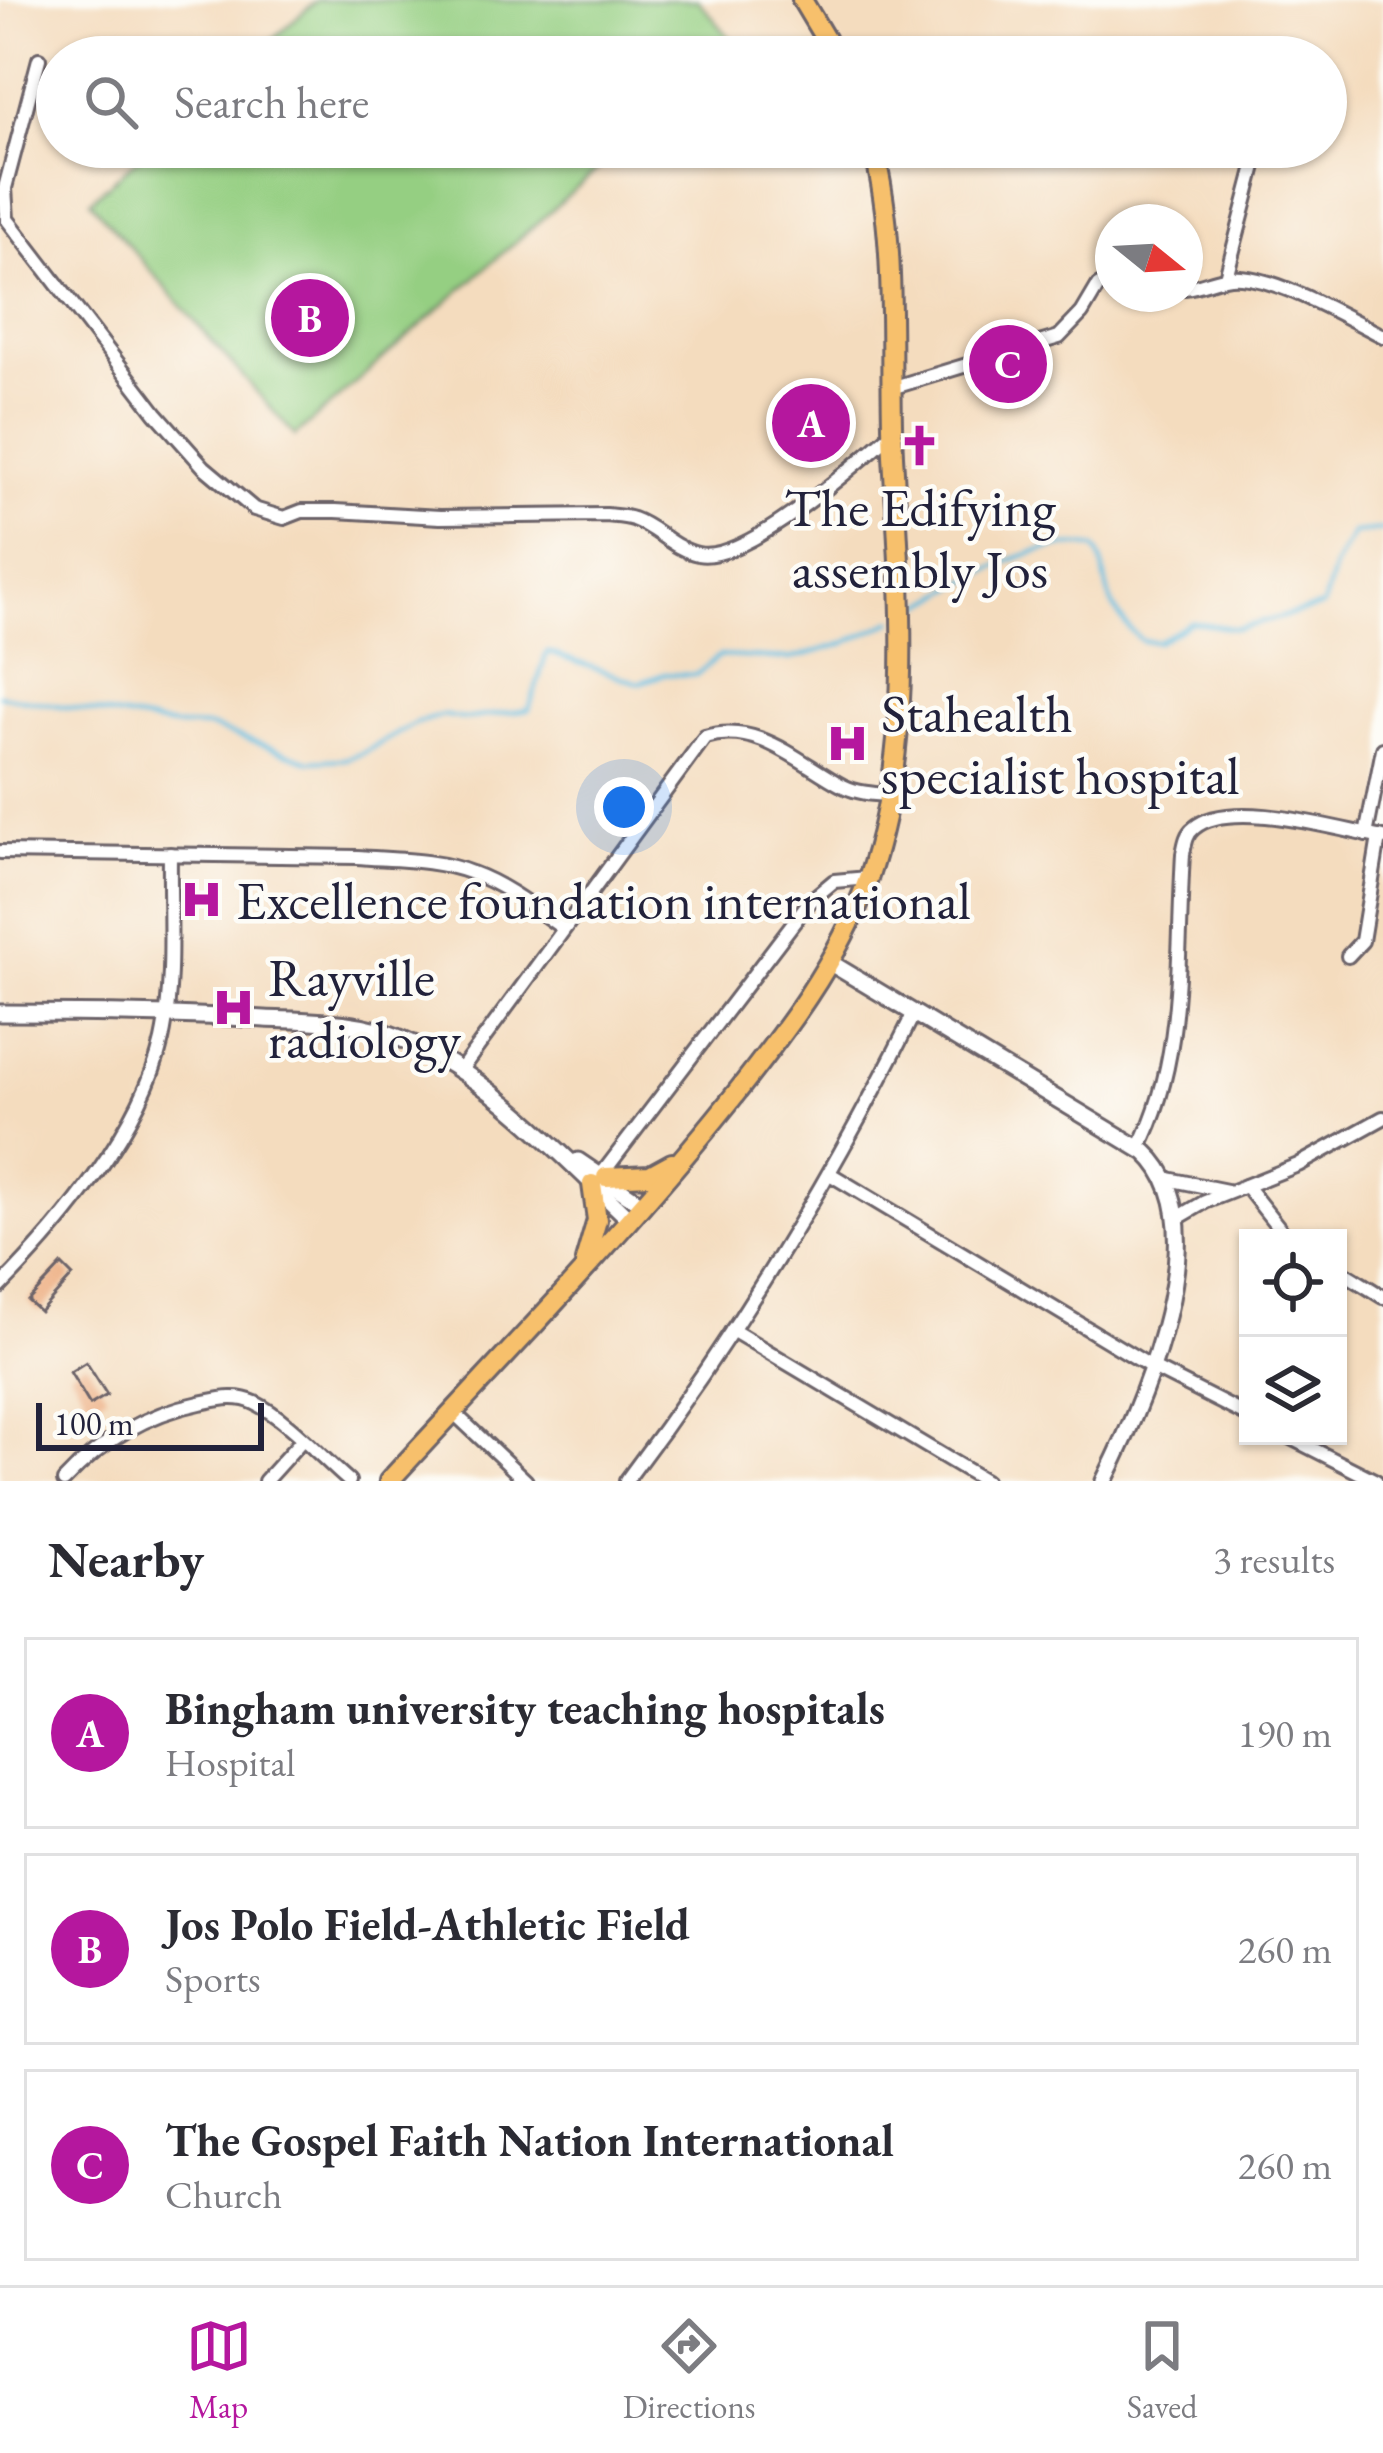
<!DOCTYPE html>
<html lang="en">
<head>
<meta charset="utf-8">
<style>
  body { margin:0; font-family:"EB Garamond",serif; background:#f7f7f7; color:#2b2b33 }
  .controls { position:absolute; right:36px; bottom:36px; display:grid; overflow:hidden; border-radius:0px; box-shadow:0 3px 9px #0004 }
  .controls button { width:108px; height:108px; display:grid; place-items:center; padding:0; border:0; border-bottom:3px solid #e1e1e2; background:#fff; color:#2b2b33; font:60px sans-serif }
  .compass { position:absolute; left:1095px; top:204px; width:108px; height:108px; border-radius:50%; background:#fff; box-shadow:0 3px 9px #0004; rotate:108deg }
  .scale { position:absolute; left:36px; bottom:30px; width:228px; box-sizing:border-box; padding-left:12px; border:6px solid #22223b; border-top:0; font-size:33px; line-height:42px; white-space:nowrap; color:#22223b; -webkit-text-stroke:9px #fdfcf7; paint-order:stroke }
  .you { position:absolute; left:624px; top:807px; width:42px; height:42px; margin:-30px; border:9px solid #fff; border-radius:50%; background:#1a73e8; box-shadow:0 0 0 18px #1a73e833 }
  .badge { display:grid; place-items:center; width:78px; height:78px; border-radius:50%; background:#b5179e; color:#fff; font-size:39px; font-weight:700 }
  .pin { position:absolute; translate:-50% -50%; border:6px solid #fff; box-shadow:0 3px 12px #0006 }
  .list { margin:0; padding:0; list-style:none }
  h2 { display:flex; justify-content:space-between; align-items:center; height:156px; margin:0; padding:0 48px; font-size:51px }
  h2 small { font-size:39px; font-weight:400; color:#7c7c81 }
  .list li { display:grid; grid-template-columns:78px 1fr auto; gap:36px; align-items:center; box-sizing:border-box; height:192px; margin:0 24px 24px; padding:0 24px; border:3px solid #e1e1e2; border-radius:0px }
  .list b { display:block; font-size:45px; white-space:nowrap }
  .list p { margin:0; font-size:39px; white-space:nowrap; color:#7c7c81 }
  .list em { font-size:39px; font-style:normal; color:#7c7c81 }
  .icon { flex:none; width:66px; height:66px; fill:none; stroke:currentColor; stroke-width:2; stroke-linecap:round; stroke-linejoin:round }
  .map { position:relative; flex:none; width:1383px; height:1481px; overflow:hidden }
  .search { position:absolute; background:#fff; box-shadow:0 3px 9px #0004; left:36px; right:36px; top:36px; height:132px; display:flex; align-items:center; gap:30px; box-sizing:border-box; padding:0 42px; border-radius:66px; color:#7c7c81; font-size:45px }
  .sheet { height:804px; background:#fff }
  nav { display:flex; justify-content:space-around; align-items:center; box-sizing:border-box; height:168px; border-top:3px solid #e1e1e2; background:#fff; font-size:33px; color:#7c7c81 }
  nav a { display:grid; justify-items:center; gap:6px }
  nav .on { color:#b5179e }
  .map>svg:first-child { display:block }
</style>
</head>
<body>
<div class="map">
<svg width="1383" height="1481" viewBox="0 0 1383 1481">
  <rect width="100%" height="100%" fill="#fdfcf7"/>
  <filter id="ink" filterUnits="userSpaceOnUse"><feTurbulence type="fractalNoise" baseFrequency=".00833" numOctaves="2"/><feDisplacementMap in="SourceGraphic" scale="24" xChannelSelector="R" yChannelSelector="G"/><feConvolveMatrix kernelMatrix="1 2 1 2 8 2 1 2 1" color-interpolation-filters="sRGB"/></filter>
  <filter id="wash" filterUnits="userSpaceOnUse"><feTurbulence type="fractalNoise" baseFrequency=".004" numOctaves="4" result="noise"/><feDisplacementMap in="SourceGraphic" scale="48" xChannelSelector="R" yChannelSelector="G"/><feGaussianBlur stdDeviation="2.7" result="paint"/><feColorMatrix in="noise" values="0 0 0 0 0 0 0 0 0 0 0 0 0 0 0 0 0 1.4 0 .05"/><feComposite in="paint" operator="in"/></filter>
  <g filter="url(#wash)">
    <rect width="100%" height="100%" fill="#f4dcbe"/>
    <g fill="#95cf82" stroke="#5c785e" stroke-width="3">
      <path d="M317,0H698L737,46L724,57H253Z"/>
      <path d="M151,147H623L295,436L90,201Z"/>
    </g>
    <g fill="none" stroke-linecap="round" stroke-linejoin="round">
      <g stroke="#60bbde" stroke-width="4.5">
        <path d="M908,613C958,587 1040,533 1095,548C1106,564 1103,580 1110,598C1116,615 1129,629 1142,641L1158,642L1191,622L1237,629L1323,606L1334,567L1353,533L1383,530"/>
        <path d="M0,695L173,726L210,727L309,761L345,759L363,753L414,724L442,715L464,719L529,710L547,652L639,683L665,674L696,675L719,656L790,659L843,644L893,621"/>
      </g>
    </g>
    <g id="blocks">
      <g fill="#eeb288">
        <path d="M62,1265L73,1276L40,1312L28,1301Z"/>
        <path d="M86,1362L107,1395L90,1405L70,1372Z"/>
      </g>
    </g>
  </g>
  <g filter="url(#ink)">
    <use href="#blocks" fill-opacity="0" stroke="#6c6369" stroke-width="3"/>
    <g fill="none" stroke-linecap="round" stroke-linejoin="round">
      <defs>
        <g id="minor">
          <path d="M39,59L5,188L7,219L156,413L204,467L254,509L284,518L302,511H336L440,517L606,515C614,516 625,516 633,519C656,527 673,549 698,554C744,564 857,464 892,433"/>
          <path d="M1226,277L1255,166L1254,155L1243,147"/>
          <path d="M1185,288C1204,286 1221,275 1241,277C1282,280 1346,317 1383,336"/>
          <path d="M891,388L1059,337L1082,313L1098,286L1113,277"/>
          <path d="M1366,835L1383,749"/>
          <path d="M0,852L357,857C395,860 437,859 472,873C505,885 534,908 563,928"/>
          <path d="M1348,956L1362,941L1379,837"/>
          <path d="M460,1071L705,737C759,721 799,763 843,786C857,793 873,794 889,795"/>
          <path d="M1139,1148C1185,1060 1177,951 1183,854C1185,844 1186,834 1194,828C1229,797 1340,830 1383,838"/>
          <path d="M602,1174L810,901L834,881L868,878"/>
          <path d="M830,1174L1155,1369L1248,1416"/>
          <path d="M1168,1179L1227,1191"/>
          <path d="M1246,1186L1287,1238"/>
          <path d="M1176,1219L1205,1202L1298,1165L1383,1118"/>
          <path d="M1338,1269L1383,1297"/>
          <path d="M0,1287C62,1224 142,1128 162,1040C175,981 169,914 170,854"/>
          <path d="M732,1330L985,1481"/>
          <path d="M453,1412L526,1481"/>
          <path d="M1287,1436L1376,1481"/>
          <path d="M64,1481C102,1440 146,1414 200,1403C220,1399 236,1394 255,1403C286,1418 322,1458 349,1481"/>
          <path d="M265,1481L302,1440"/>
          <path d="M626,1481C737,1334 832,1178 914,1013"/>
        </g>
        <g id="tertiary">
          <path d="M829,962L1145,1152C1222,1222 1142,1405 1104,1481"/>
          <path d="M0,1013C89,1013 177,1014 265,1019C311,1021 358,1020 400,1038C489,1075 561,1154 629,1219"/>
          <path d="M578,1161L643,1205"/>
        </g>
        <g id="primary">
          <path d="M802,0L836,57"/>
          <path d="M606,1177L650,1175L672,1163"/>
          <path d="M585,1261L597,1220L592,1184"/>
          <path d="M389,1481C504,1356 623,1234 729,1102C783,1034 839,962 868,879C915,741 901,597 893,455C888,354 899,246 873,147"/>
        </g>
      </defs>
      <use href="#minor" stroke="#6c6369" stroke-width="18"/>
      <use href="#tertiary" stroke="#6c6369" stroke-width="21"/>
      <use href="#primary" stroke="#6c6369" stroke-width="24"/>
      <use href="#minor" stroke="#fff" stroke-width="12"/>
      <use href="#tertiary" stroke="#fff" stroke-width="15"/>
      <use href="#primary" stroke="#f7c06c" stroke-width="18"/>
    </g>
  </g>
  <defs>
    <symbol id="church-bare" viewBox="-9 -9 18 18"><path d="M-1.2-6h2.4v3.5h3.3v2.4h-3.3V6h-2.4V-.1h-3.3v-2.4h3.3Z" fill="#b5179e" stroke="#fdfcf7" stroke-width="2.5" paint-order="stroke"/></symbol>
    <symbol id="hospital-bare" viewBox="-9 -9 18 18"><path d="M-5-5h3v3.5h4V-5h3V5h-3V1.5h-4V5h-3Z" fill="#b5179e" stroke="#fdfcf7" stroke-width="2.5" paint-order="stroke"/></symbol>
  </defs>
  <g fill-rule="evenodd">
    <use href="#church-bare" x="890" y="416" width="59" height="59"/>
    <use href="#hospital-bare" x="818" y="714" width="59" height="59"/>
    <use href="#hospital-bare" x="172" y="870" width="59" height="59"/>
    <use href="#hospital-bare" x="204" y="978" width="59" height="59"/>
  </g>
  <g text-anchor="middle" stroke-width="9" stroke-linejoin="round" paint-order="stroke">
    <g font-size="54" fill="#22223b" stroke="#fdfcf7" text-anchor="start">
      <text x="920" y="526" text-anchor="middle">The Edifying<tspan x="920" dy="62">assembly Jos</tspan></text>
      <text x="881" y="732">Stahealth<tspan x="881" dy="62">specialist hospital</tspan></text>
      <text x="236" y="919">Excellence foundation international</text>
      <text x="268" y="996">Rayville<tspan x="268" dy="62">radiology</tspan></text>
    </g>
  </g>
</svg>
<div class="controls">
<button><svg class="icon" aria-label="locate" viewBox="0 0 24 24"><circle cx="12" cy="12" r="6"/><path d="M12 2v4M12 18v4M2 12h4M18 12h4"/></svg></button>
<button><svg class="icon" aria-label="layers" viewBox="0 0 24 24"><path d="M12 4l9 5-9 5-9-5zM3 14l9 5 9-5"/></svg></button>
</div>
<svg class="compass" viewBox="-18 -18 36 36"><path d="M0-13l5 13h-10z" fill="#e53935"/><path d="M0 13l5-13h-10z" fill="#7c7c81"/></svg>
<div class="scale">100 m</div>
<div class="you"></div>
<div class="pin badge" style="left:811px;top:423px">A</div>
<div class="pin badge" style="left:310px;top:318px">B</div>
<div class="pin badge" style="left:1008px;top:364px">C</div>
<div class="search"><svg class="icon" aria-label="search" viewBox="0 0 24 24"><circle cx="10" cy="10" r="6"/><path d="M15 15l6 6"/></svg>Search here</div>
</div>
<section class="sheet">
<h2>Nearby<small>3 results</small></h2>
<ul class="list">
<li><span class="badge">A</span><div><b>Bingham university teaching hospitals</b><p>Hospital</p></div><em>190 m</em></li>
<li><span class="badge">B</span><div><b>Jos Polo Field-Athletic Field</b><p>Sports</p></div><em>260 m</em></li>
<li><span class="badge">C</span><div><b>The Gospel Faith Nation International</b><p>Church</p></div><em>260 m</em></li>
</ul>
</section>
<nav>
<a class="on"><svg class="icon" aria-label="map" viewBox="0 0 24 24"><path d="M3 6l6-2 6 2 6-2v14l-6 2-6-2-6 2zM9 4v14M15 6v14"/></svg>Map</a>
<a><svg class="icon" aria-label="directions" viewBox="0 0 24 24"><path d="M12 3l9 9-9 9-9-9zM9 14v-3h6M13 9l2 2-2 2"/></svg>Directions</a>
<a><svg class="icon" aria-label="saved" viewBox="0 0 24 24"><path d="M7 4h10v16l-5-4-5 4z"/></svg>Saved</a>
</nav>
</body>
</html>
